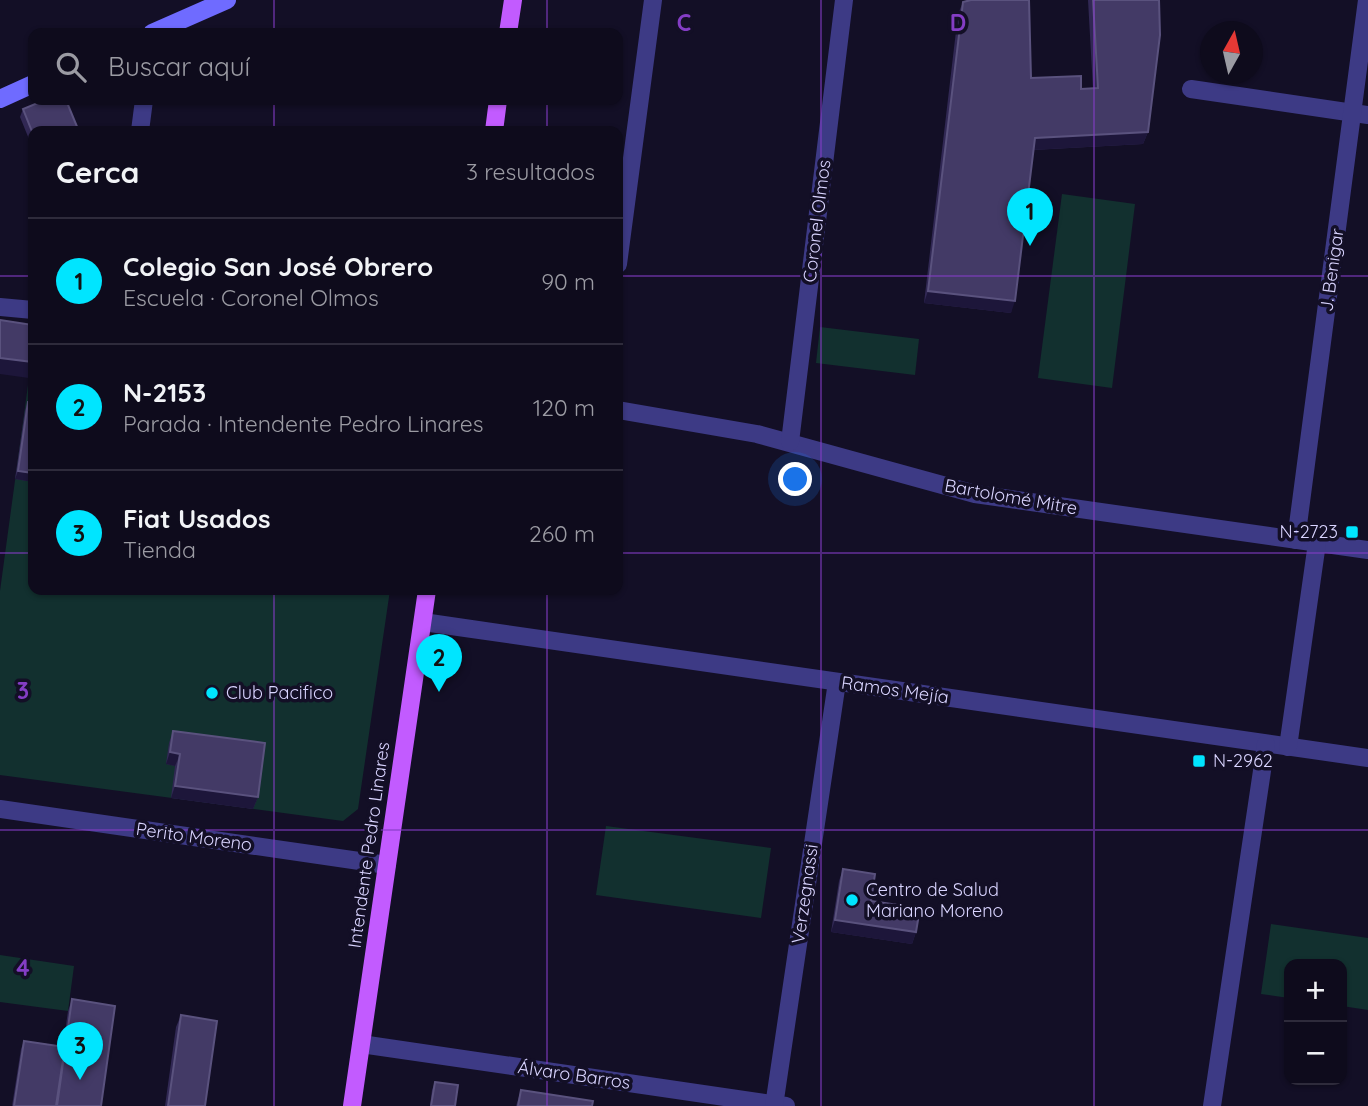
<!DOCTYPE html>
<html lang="es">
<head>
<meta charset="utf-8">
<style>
  body { margin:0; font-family:Quicksand,sans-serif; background:#171425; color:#f1f3f6 }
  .controls { position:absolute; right:21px; bottom:21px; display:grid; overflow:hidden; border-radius:14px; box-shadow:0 2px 5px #0004 }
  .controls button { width:63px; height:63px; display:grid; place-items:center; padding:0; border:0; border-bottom:2px solid #2e2b3b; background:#0e0b1c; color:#f1f3f6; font:35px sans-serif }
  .compass { position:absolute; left:1200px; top:21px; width:63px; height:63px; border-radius:50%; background:#0e0b1c; box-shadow:0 2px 5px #0004; rotate:8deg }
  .you { position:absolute; left:796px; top:480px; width:24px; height:24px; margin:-18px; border:5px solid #fff; border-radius:50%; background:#1a73e8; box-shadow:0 0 0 10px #1a73e833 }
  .badge { display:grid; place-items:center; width:46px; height:46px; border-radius:50%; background:#00e5ff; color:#111; font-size:23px; font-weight:700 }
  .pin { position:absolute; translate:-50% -58px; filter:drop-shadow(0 2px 4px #0008) }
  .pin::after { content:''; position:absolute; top:37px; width:24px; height:21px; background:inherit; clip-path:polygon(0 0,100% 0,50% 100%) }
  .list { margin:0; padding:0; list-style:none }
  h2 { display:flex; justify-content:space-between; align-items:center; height:91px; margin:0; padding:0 28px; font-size:30px }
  h2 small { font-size:23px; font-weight:400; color:#9b9ba3 }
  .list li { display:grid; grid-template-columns:46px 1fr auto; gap:21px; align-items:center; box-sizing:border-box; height:126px; padding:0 28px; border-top:2px solid #2e2b3b }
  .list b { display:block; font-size:26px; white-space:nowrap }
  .list p { margin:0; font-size:23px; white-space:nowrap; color:#9b9ba3 }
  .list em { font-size:23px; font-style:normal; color:#9b9ba3 }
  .icon { flex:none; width:38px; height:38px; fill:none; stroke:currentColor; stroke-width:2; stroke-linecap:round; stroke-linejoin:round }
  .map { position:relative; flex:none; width:1368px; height:1106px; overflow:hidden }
  .search { position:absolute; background:#0e0b1c; box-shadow:0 2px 5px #0004; left:28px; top:28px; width:595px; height:77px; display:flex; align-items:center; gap:18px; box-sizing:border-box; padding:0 24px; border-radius:14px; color:#9b9ba3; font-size:26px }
  .panel { position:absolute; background:#0e0b1c; box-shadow:0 2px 5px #0004; left:28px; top:126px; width:595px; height:469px; border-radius:14px }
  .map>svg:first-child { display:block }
</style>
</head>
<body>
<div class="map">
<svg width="1368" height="1106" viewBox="0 0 1368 1106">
  <rect width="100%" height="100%" fill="#130f26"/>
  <g fill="#12302f">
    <path d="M1062,194L1135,204L1112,388L1038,378Z"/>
    <path d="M820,327L919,339L915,375L816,363Z"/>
    <path d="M33,348V590H390L358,809L343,821L0,775V591Z"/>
    <path d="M606,826L771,848L761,918L596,895Z"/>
    <path d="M1271,924L1368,938V1010L1342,1006V964H1289V998L1261,994Z"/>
    <path d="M0,955L74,966L68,1011L0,1002Z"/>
  </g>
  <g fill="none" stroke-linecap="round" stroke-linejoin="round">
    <g stroke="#3d3a85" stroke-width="18">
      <path d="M1191,89L1368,115"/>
      <path d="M140,131L144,100"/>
      <path d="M618,264L653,0"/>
      <path d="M0,307L33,310"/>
      <path d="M618,410L757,434L975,494L1368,550"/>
      <path d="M790,442L844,0"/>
      <path d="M1296,540L1367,0"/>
      <path d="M423,622L1368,758"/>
      <path d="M1288,747L1317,543"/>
      <path d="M0,809L387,865"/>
      <path d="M361,1044L786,1106"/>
      <path d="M774,1106L837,682"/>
      <path d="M1212,1106L1266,744"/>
    </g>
    <g stroke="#6f6bff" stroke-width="18">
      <path d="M152,33L227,0"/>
      <path d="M0,99L33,84"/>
    </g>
    <g stroke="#c25bff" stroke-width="18">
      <path d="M508,33L513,0"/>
      <path d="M494,131L498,100"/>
      <path d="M352,1106L427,590"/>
    </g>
  </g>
  <g fill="#312854">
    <path d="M967,0H1029L1031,78L1081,89H1093L1088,0H1159L1148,132L1143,144L1033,150L1011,313L924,303L958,14L963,2Z"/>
    <path d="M23,109L33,131V149L20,117Z"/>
    <path d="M28,402H33V482L15,479L25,410Z"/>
    <path d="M173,731L258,797L253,809L171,798L175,766L166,764L169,743Z"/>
    <path d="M843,869L871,901L916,932L912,944L831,932L839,881Z"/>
    <path d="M72,999L101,1106H12L21,1049L24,1041L63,1046L68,1011Z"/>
    <path d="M181,1015L205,1106H165L176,1027Z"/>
    <path d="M435,1082L455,1106H430L432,1090Z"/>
    <path d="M521,1090L592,1106H516Z"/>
  </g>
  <g fill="#1d163a">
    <path d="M1148,132L1143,144L1031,150L1035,138Z"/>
    <path d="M928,291L1015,301L1011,313L924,303Z"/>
    <path d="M0,358L33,362V366L29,378L0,374Z"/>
    <path d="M18,471L33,473V482L15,479Z"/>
    <path d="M170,752L180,754L175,766L166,764Z"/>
    <path d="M175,786L258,797L253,809L171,798Z"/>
    <path d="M835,920L916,932L912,944L831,932Z"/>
  </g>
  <g fill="#433a66" stroke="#5a527e" stroke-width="2">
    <path d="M971,0H1029L1031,78L1081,76V89L1098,88L1093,0H1159L1160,35L1148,132L1035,138L1015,301L928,291L963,2Z"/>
    <path d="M45,100H66L78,129L77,131H33V134L23,109Z"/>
    <path d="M0,320L33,325V362L0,358Z"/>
    <path d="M28,402H33V473L18,471Z"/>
    <path d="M173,731L265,743L258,797L175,786L180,754L170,752Z"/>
    <path d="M843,869L875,874L871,901L920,908L916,932L835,920Z"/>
    <path d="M72,999L115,1006L101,1106H57Z"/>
    <path d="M181,1015L217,1021L205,1106H168Z"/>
    <path d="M24,1041L65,1047L56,1106H14Z"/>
    <path d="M435,1082L458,1085L455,1106H431Z"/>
    <path d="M521,1090L593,1101L592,1106H518Z"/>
  </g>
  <path fill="none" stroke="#843dc5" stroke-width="2" stroke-opacity="0.55" d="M274,0V33M547,0V33M821,0V1106M1094,0V1106M274,100V131M547,100V131M0,276H33M618,276H1368M0,553H33M618,553H1368M274,590V1106M547,590V1106M0,830H1368"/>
  <g fill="#00e5ff" stroke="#130f26" stroke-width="2.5">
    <rect x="1345" y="525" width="14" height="14" rx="3.5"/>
    <circle cx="212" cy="693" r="7"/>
    <rect x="1192" y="754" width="14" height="14" rx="3.5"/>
    <circle cx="852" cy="900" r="7"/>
  </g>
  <g text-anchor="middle" stroke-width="7" stroke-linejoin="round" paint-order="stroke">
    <g font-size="18" fill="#d9d4ff" stroke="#130f26">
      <text transform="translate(817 221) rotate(-83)" y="6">Coronel Olmos</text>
      <text transform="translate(1332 270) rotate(-82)" y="6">J. Benigar</text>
      <text transform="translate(1011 497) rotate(10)" y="6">Bartolomé Mitre</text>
      <text transform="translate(895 690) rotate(8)" y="6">Ramos Mejía</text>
      <text transform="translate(194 837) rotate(8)" y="6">Perito Moreno</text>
      <text transform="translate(369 845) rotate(-82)" y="6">Intendente Pedro Linares</text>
      <text transform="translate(805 894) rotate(-82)" y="6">Verzegnassi</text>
      <text transform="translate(574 1075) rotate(8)" y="6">Álvaro Barros</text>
    </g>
    <g font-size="18" fill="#d9d4ff" stroke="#130f26" text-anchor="start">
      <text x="1338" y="538" text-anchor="end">N-2723</text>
      <text x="226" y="699">Club Pacifico</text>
      <text x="1213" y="767">N-2962</text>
      <text x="866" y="896">Centro de Salud<tspan x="866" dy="21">Mariano Moreno</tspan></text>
    </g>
  </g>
  <g font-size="23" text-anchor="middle" font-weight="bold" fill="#843dc5" stroke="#130f26" stroke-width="7" stroke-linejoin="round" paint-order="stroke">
    <text x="684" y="31">C</text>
    <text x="958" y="31">D</text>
    <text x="23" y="699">3</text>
    <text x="23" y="976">4</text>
  </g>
</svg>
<div class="controls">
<button>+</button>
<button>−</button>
</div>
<svg class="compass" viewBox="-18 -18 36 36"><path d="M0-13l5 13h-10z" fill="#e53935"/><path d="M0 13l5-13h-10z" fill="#9b9ba3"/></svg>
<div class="you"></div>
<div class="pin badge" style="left:1030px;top:246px">1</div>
<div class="pin badge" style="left:439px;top:692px">2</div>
<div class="pin badge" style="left:80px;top:1080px">3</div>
<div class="search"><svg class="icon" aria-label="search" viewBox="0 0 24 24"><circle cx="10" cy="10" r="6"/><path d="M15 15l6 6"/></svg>Buscar aquí</div>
<section class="panel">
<h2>Cerca<small>3 resultados</small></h2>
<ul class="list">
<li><span class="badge">1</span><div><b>Colegio San José Obrero</b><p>Escuela · Coronel Olmos</p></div><em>90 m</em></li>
<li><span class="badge">2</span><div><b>N-2153</b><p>Parada · Intendente Pedro Linares</p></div><em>120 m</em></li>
<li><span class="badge">3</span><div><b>Fiat Usados</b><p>Tienda</p></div><em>260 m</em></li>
</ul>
</section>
</div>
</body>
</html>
